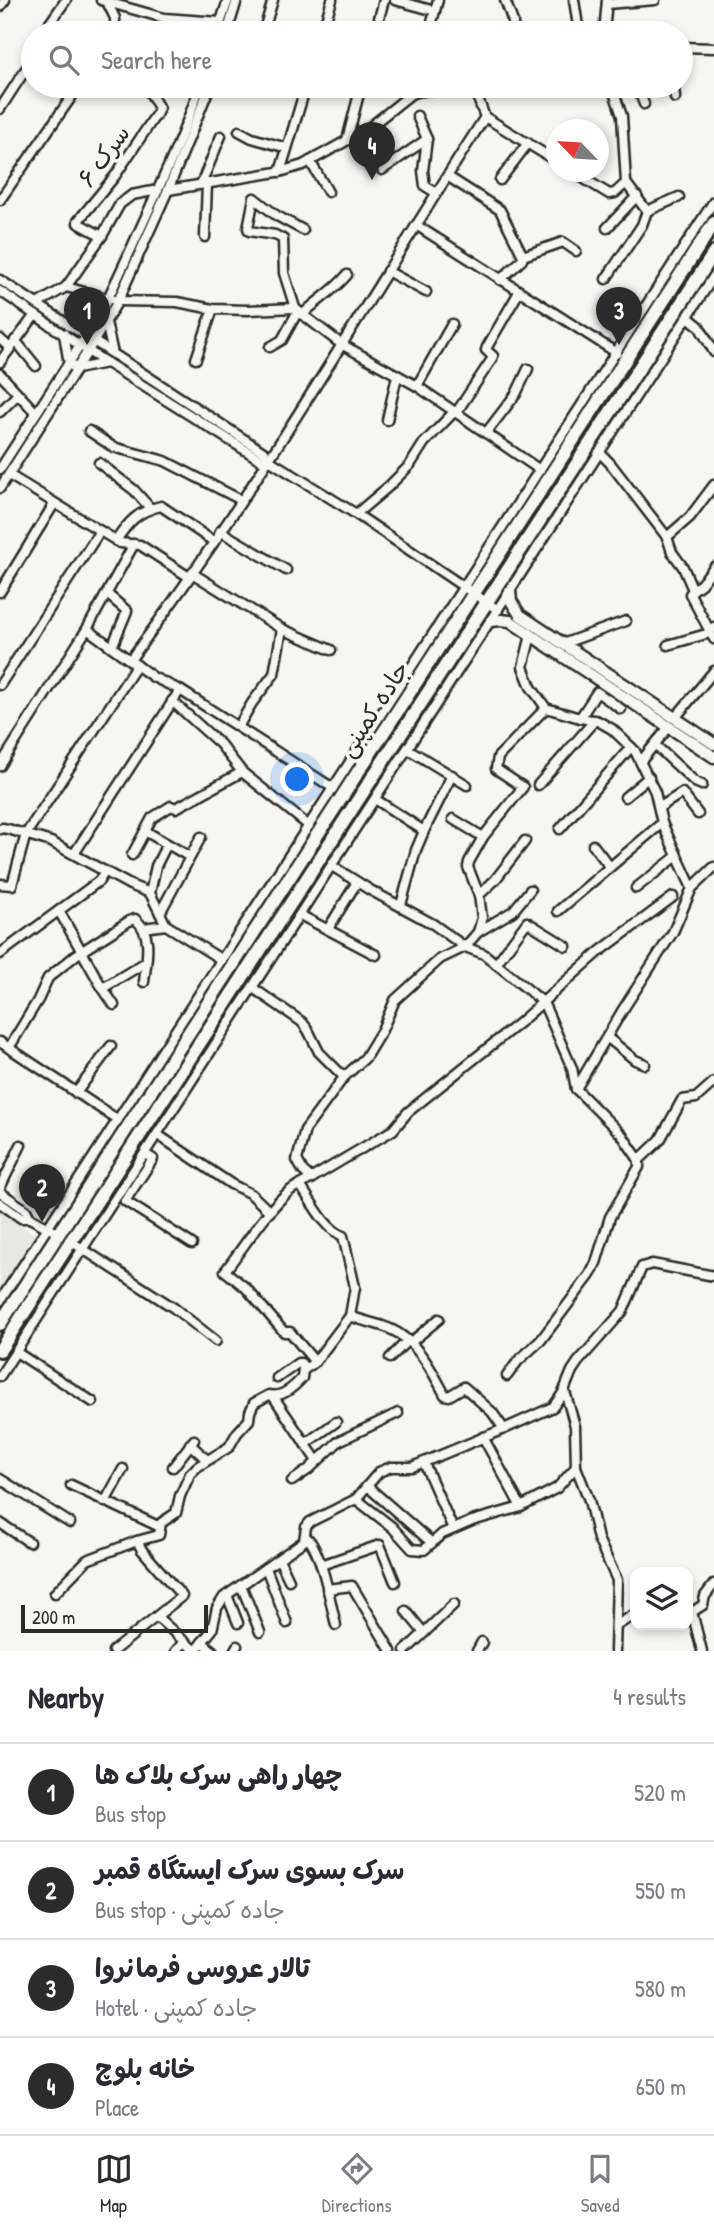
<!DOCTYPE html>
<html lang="en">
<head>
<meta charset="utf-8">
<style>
  body { margin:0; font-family:"Patrick Hand","Playpen Sans Arabic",sans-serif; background:#f2f2f3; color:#2b2b33 }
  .controls { position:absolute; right:21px; bottom:21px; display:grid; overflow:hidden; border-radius:14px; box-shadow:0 4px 10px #0003 }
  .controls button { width:63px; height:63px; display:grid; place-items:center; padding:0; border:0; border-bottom:2px solid #e1e1e2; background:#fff; color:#2b2b33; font:35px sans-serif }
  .compass { position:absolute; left:546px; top:119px; width:63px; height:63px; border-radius:50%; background:#fff; box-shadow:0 4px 10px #0003; rotate:295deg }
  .scale { position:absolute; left:21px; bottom:18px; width:187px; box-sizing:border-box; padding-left:7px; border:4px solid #2b2b2b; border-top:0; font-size:19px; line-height:24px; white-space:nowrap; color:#2b2b2b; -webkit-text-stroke:5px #f6f6f2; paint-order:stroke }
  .you { position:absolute; left:298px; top:780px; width:24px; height:24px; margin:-18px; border:5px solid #fff; border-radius:50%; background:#1a73e8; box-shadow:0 0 0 10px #1a73e833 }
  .badge { display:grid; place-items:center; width:46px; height:46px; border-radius:50%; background:#2b2b2b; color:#fff; font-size:23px; font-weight:700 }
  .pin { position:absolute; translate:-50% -58px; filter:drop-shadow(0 2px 4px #0008) }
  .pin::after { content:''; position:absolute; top:37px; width:24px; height:21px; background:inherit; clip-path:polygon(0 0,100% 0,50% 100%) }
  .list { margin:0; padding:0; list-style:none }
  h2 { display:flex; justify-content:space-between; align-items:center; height:91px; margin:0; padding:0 28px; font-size:30px }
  h2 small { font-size:23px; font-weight:400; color:#7c7c81 }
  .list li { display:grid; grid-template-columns:46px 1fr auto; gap:21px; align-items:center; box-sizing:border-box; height:98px; padding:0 28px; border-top:2px solid #e1e1e2 }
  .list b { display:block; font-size:26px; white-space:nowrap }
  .list p { margin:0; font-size:23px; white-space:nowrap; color:#7c7c81 }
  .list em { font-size:23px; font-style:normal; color:#7c7c81 }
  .icon { flex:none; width:38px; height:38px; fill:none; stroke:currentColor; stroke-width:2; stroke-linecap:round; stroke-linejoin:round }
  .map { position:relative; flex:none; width:714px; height:1651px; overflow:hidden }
  .search { position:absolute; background:#fff; box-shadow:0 4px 10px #0003; left:21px; right:21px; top:21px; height:77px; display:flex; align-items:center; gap:18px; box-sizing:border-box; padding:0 24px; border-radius:38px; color:#7c7c81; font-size:26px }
  .sheet { height:483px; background:#fff }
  nav { display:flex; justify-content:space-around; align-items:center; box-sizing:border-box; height:98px; border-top:2px solid #e1e1e2; background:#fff; font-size:19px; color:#7c7c81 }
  nav a { display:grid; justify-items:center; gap:4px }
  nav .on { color:#2b2b2b }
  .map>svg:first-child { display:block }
</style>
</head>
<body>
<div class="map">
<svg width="714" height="1651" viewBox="0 0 714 1651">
  <rect width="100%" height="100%" fill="#f6f6f2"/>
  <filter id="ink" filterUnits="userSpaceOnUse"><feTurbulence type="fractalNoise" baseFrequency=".0143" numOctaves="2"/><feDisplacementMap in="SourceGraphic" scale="14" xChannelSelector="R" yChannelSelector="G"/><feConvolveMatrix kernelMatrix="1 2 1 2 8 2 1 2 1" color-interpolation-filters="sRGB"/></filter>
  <g filter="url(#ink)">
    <path fill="#e7e7e3" d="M0,1210L36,1236L0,1294Z"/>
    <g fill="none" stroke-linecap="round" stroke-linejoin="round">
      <defs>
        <g id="minor">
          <path d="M101,0L107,2L115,18V33"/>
          <path d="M395,0L435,11"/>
          <path d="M505,0L513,22V33"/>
          <path d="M574,0L579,33"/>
          <path d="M107,2L164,18L220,22"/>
          <path d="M607,4L655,0"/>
          <path d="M0,7L5,0"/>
          <path d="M43,33L66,0"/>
          <path d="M217,33L228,0"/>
          <path d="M227,33L237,0"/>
          <path d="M263,33L273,0"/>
          <path d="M322,33L332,0"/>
          <path d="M375,33L384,0"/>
          <path d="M429,33L438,0"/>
          <path d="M604,33L607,0"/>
          <path d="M681,47L714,48"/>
          <path d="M473,86L485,117L556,161"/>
          <path d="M637,86L644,104"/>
          <path d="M674,86L675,98"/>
          <path d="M0,109L33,58"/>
          <path d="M417,116L427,139L423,171L425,186L435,192"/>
          <path d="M239,131L252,138L287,148"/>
          <path d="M347,140L361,86"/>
          <path d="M310,161L328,192"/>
          <path d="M382,170L427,139"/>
          <path d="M280,172L306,86"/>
          <path d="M573,172L609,194L615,193L626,183L622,116L612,86"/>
          <path d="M447,176L500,210L523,256"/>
          <path d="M500,180L528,143"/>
          <path d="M201,184L221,136"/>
          <path d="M168,190L283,171L303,165L366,130L411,94L416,92L456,86"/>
          <path d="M0,200L79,86"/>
          <path d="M647,211L679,197"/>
          <path d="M416,225L617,353"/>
          <path d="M607,228L637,196"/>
          <path d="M303,230L277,216L254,198L248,228L249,231L275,235L283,239L284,273L295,308L298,311L341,344L417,386L540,470"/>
          <path d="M102,236L78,223V221L115,176L157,113L159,108L149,91L150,86"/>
          <path d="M205,237L207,183"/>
          <path d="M387,271L426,292"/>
          <path d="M606,279L642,225L647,211L626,183"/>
          <path d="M0,280L265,453L269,460L356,514L498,610"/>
          <path d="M500,280L522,260L523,256L563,242L576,251"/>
          <path d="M66,287L118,301L177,302L213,309L248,310L295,308"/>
          <path d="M0,291L88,351L261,460H269"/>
          <path d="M37,304L66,287L102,236L120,204L132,195L158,190"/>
          <path d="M302,315C317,300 334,291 347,275"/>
          <path d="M688,317L699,326L714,352"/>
          <path d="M69,326L98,318L106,322L113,354"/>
          <path d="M64,334L69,364L77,369L107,363"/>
          <path d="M0,339L10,348"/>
          <path d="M15,340L36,366"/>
          <path d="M270,347L282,340L298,311"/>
          <path d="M196,359L213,309"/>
          <path d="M0,362L35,315"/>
          <path d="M0,374L36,413"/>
          <path d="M417,386L452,324"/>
          <path d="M0,412L18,394"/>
          <path d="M456,413L492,359L493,356L486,350L487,347L519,292"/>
          <path d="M387,420L397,376"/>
          <path d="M89,431L113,447L165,461L241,500"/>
          <path d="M486,433L516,394L528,369"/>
          <path d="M599,452L610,463L667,537L672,552L683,567L693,590L690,594L714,639"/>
          <path d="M99,463L134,490L151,509"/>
          <path d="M0,469L98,318C114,287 128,256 142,225C163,179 184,133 200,86"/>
          <path d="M9,475L120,543L140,545L189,577"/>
          <path d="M0,488L88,351L118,301L168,190L210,86"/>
          <path d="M356,514L388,487L410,465L424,443L454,412"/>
          <path d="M220,531L286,570"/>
          <path d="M667,537L690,517L714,485"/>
          <path d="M116,541C128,522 138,511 161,506L213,541"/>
          <path d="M192,573L282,629L331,650"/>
          <path d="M693,590L701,584L714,567"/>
          <path d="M0,592L54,504"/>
          <path d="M107,594L127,611L112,647"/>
          <path d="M87,629L153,677L180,690L333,788"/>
          <path d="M531,635L523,667L531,687L546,708L580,718L598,721L612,729L635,751L655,792L662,823L692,888"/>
          <path d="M562,644L626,621"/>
          <path d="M668,645L710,633L714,627"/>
          <path d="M130,660C260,487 368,298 485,117"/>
          <path d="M0,685L100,531"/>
          <path d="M172,701L220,744L242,772L309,826"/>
          <path d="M580,718L597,692L621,709"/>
          <path d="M675,718L714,671"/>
          <path d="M238,727L252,703L274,674L282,629"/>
          <path d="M655,745L695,782L702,785"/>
          <path d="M408,749L467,785"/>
          <path d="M641,761L669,727"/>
          <path d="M0,766L87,629L134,544"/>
          <path d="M538,785L595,720"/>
          <path d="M625,797L649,777"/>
          <path d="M375,799L424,831L416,850L401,905"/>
          <path d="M660,807L682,793L698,814"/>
          <path d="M453,819L483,837"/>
          <path d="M0,829L2,828L8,829L51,842L130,885L150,893L166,925L222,960"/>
          <path d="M560,829L631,747"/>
          <path d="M145,831L190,857"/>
          <path d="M424,831L452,775"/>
          <path d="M593,845L610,867"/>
          <path d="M74,854L180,690"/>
          <path d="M132,855L152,818L171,806L176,808L242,772"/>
          <path d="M332,866L370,890L433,924L465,947L484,954L543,1002L572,1068L576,1089L622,1135L639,1160V1167L610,1217L596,1263L590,1275L541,1340L518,1361L507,1376"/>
          <path d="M0,884L12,885L26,834L137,665"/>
          <path d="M636,888L677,856"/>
          <path d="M150,893L156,866L167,844"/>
          <path d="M479,895L495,880L525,841"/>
          <path d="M59,911L100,984L114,1005"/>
          <path d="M558,911L662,823"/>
          <path d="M160,913L201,837"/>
          <path d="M300,915L376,955"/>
          <path d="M143,928L166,925"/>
          <path d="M328,929L357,882"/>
          <path d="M478,932L513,911L530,890"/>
          <path d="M0,954L99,881L105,871"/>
          <path d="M496,964L527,922L566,946"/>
          <path d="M103,988L146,962"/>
          <path d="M253,988L302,1022L308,1030L319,1052L344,1077"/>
          <path d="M608,1038L635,1060L645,1064"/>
          <path d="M0,1042L118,1120"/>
          <path d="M9,1048L38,1000L48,978L76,955L129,921L135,919C154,934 146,961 144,982"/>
          <path d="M576,1089L622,1011L673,932L692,888L714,867"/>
          <path d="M76,1093L111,1046"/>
          <path d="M158,1135L231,1184L251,1194L270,1212"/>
          <path d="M145,1154L153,1159L125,1201L192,1244"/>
          <path d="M639,1160L660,1140L682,1100L696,1098L714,1082"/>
          <path d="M312,1179L303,1171L297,1160L305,1130L344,1077L365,1058L382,1030L395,1000L440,959L465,947L478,932L482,918L479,895L468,867L469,862L483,837L523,787L496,769L498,757L546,708"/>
          <path d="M300,1185L393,1130L408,1112L519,1023L599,952L673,897"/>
          <path d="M0,1188L21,1145"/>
          <path d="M0,1192L26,1210L30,1218"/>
          <path d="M0,1203L21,1218H30L52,1230"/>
          <path d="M69,1240L174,1308L216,1341"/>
          <path d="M0,1301L714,201"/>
          <path d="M350,1316C362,1321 376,1323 388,1328C416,1339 432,1370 445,1395L449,1396L464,1387L492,1412L504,1429L553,1407L563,1393L566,1395L575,1426L576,1467L589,1500L598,1539L617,1580L615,1651"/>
          <path d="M410,1343L439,1319"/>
          <path d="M16,1352L93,1402"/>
          <path d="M390,1358L407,1341"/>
          <path d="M0,1376L714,276"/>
          <path d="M277,1378L298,1363H301L305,1369L315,1362L350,1316L355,1287L343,1236C324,1228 312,1202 300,1185C278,1192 241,1251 225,1271L246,1288L284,1332H290L315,1362"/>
          <path d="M563,1393L572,1371L578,1362L623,1311L642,1267L652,1264L714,1276"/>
          <path d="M273,1396L317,1461"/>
          <path d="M483,1437L521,1507"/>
          <path d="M190,1444L207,1460"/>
          <path d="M305,1444L336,1422"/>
          <path d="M424,1463L453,1529"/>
          <path d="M173,1467L194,1440"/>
          <path d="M0,1479L70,1523"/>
          <path d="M292,1481L308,1470L339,1441L398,1413"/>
          <path d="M71,1485L160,1527"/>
          <path d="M367,1486L432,1543"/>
          <path d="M356,1499L392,1527L412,1549L424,1550L442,1534L472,1521L521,1507L557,1488L576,1467"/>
          <path d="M105,1502L123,1469"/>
          <path d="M0,1523L29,1542"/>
          <path d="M306,1537C321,1548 331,1605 336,1625"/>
          <path d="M279,1559L289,1580"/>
          <path d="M321,1565L380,1545L395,1582"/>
          <path d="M266,1568L287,1623"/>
          <path d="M241,1585L260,1632"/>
          <path d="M327,1589L352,1586L391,1651"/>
          <path d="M55,1593L87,1560L137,1541L159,1535L161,1523L176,1513L180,1496L190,1474L197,1467L229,1447L237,1433L249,1420L250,1412L254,1403L269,1395C281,1398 294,1387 302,1378L303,1368"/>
          <path d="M227,1595L238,1623"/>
          <path d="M406,1611L424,1633"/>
          <path d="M688,1611L692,1612L703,1605L705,1596L714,1584"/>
          <path d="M692,1612L702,1651"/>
          <path d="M157,1617L195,1651"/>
          <path d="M616,1626L635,1614"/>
          <path d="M202,1642L213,1651"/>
          <path d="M113,1651L182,1596L142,1550L137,1541"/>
          <path d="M176,1651L184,1642"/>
          <path d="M195,1651L212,1630L217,1608L224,1597L304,1541L306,1527L310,1522L356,1499L379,1472L391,1467H412L504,1429"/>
          <path d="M234,1651L237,1646"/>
          <path d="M405,1651L454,1604"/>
          <path d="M477,1651L482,1642"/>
        </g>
        <g id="major">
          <path d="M510,591L511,601L520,615L714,744"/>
          <path d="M491,621L501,620L510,621L714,757"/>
        </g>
        <g id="highway">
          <path d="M0,1324L714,223"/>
          <path d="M0,1350L714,253"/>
        </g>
      </defs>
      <use href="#minor" stroke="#2b2b2b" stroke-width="13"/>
      <use href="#major" stroke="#2b2b2b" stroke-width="15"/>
      <use href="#highway" stroke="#2b2b2b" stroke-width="18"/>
      <use href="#minor" stroke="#f6f6f2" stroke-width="8"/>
      <use href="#major" stroke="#f6f6f2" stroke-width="10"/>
      <use href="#highway" stroke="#f6f6f2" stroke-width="12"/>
    </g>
  </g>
  <g text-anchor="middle" stroke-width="7" stroke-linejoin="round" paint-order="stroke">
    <g font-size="24" fill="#2b2b2b" stroke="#f6f6f2">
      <text transform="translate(104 156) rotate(-54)" y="8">سرک ۶</text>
      <text transform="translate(374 709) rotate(-57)" y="8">جاده کمپنی</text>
    </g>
  </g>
</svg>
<div class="controls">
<button><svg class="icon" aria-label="layers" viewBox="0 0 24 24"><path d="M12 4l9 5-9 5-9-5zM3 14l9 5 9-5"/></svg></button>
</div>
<svg class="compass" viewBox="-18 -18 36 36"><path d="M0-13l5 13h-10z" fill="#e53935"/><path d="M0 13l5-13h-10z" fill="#7c7c81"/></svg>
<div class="scale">200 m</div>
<div class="you"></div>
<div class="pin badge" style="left:87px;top:345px">1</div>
<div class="pin badge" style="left:42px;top:1222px">2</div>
<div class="pin badge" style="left:619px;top:345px">3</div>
<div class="pin badge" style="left:372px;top:180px">4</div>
<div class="search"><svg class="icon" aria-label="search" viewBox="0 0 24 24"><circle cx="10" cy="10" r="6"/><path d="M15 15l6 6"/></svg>Search here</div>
</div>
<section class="sheet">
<h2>Nearby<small>4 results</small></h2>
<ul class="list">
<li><span class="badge">1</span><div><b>چهار راهی سرک بلاک ها</b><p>Bus stop</p></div><em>520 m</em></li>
<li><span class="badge">2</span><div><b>سرک بسوی سرک ایستگاه قمبر</b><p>Bus stop · جاده کمپنی</p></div><em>550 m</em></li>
<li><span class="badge">3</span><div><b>تالار عروسی فرمانروا</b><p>Hotel · جاده کمپنی</p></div><em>580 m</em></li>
<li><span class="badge">4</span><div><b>خانه بلوچ</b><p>Place</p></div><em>650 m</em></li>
</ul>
</section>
<nav>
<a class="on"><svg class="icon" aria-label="map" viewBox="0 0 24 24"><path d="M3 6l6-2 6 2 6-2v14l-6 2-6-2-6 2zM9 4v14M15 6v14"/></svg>Map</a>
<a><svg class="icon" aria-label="directions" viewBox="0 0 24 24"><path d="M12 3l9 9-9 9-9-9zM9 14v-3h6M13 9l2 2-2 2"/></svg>Directions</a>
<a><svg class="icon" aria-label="saved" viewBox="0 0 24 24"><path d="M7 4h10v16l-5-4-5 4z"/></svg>Saved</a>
</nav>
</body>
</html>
